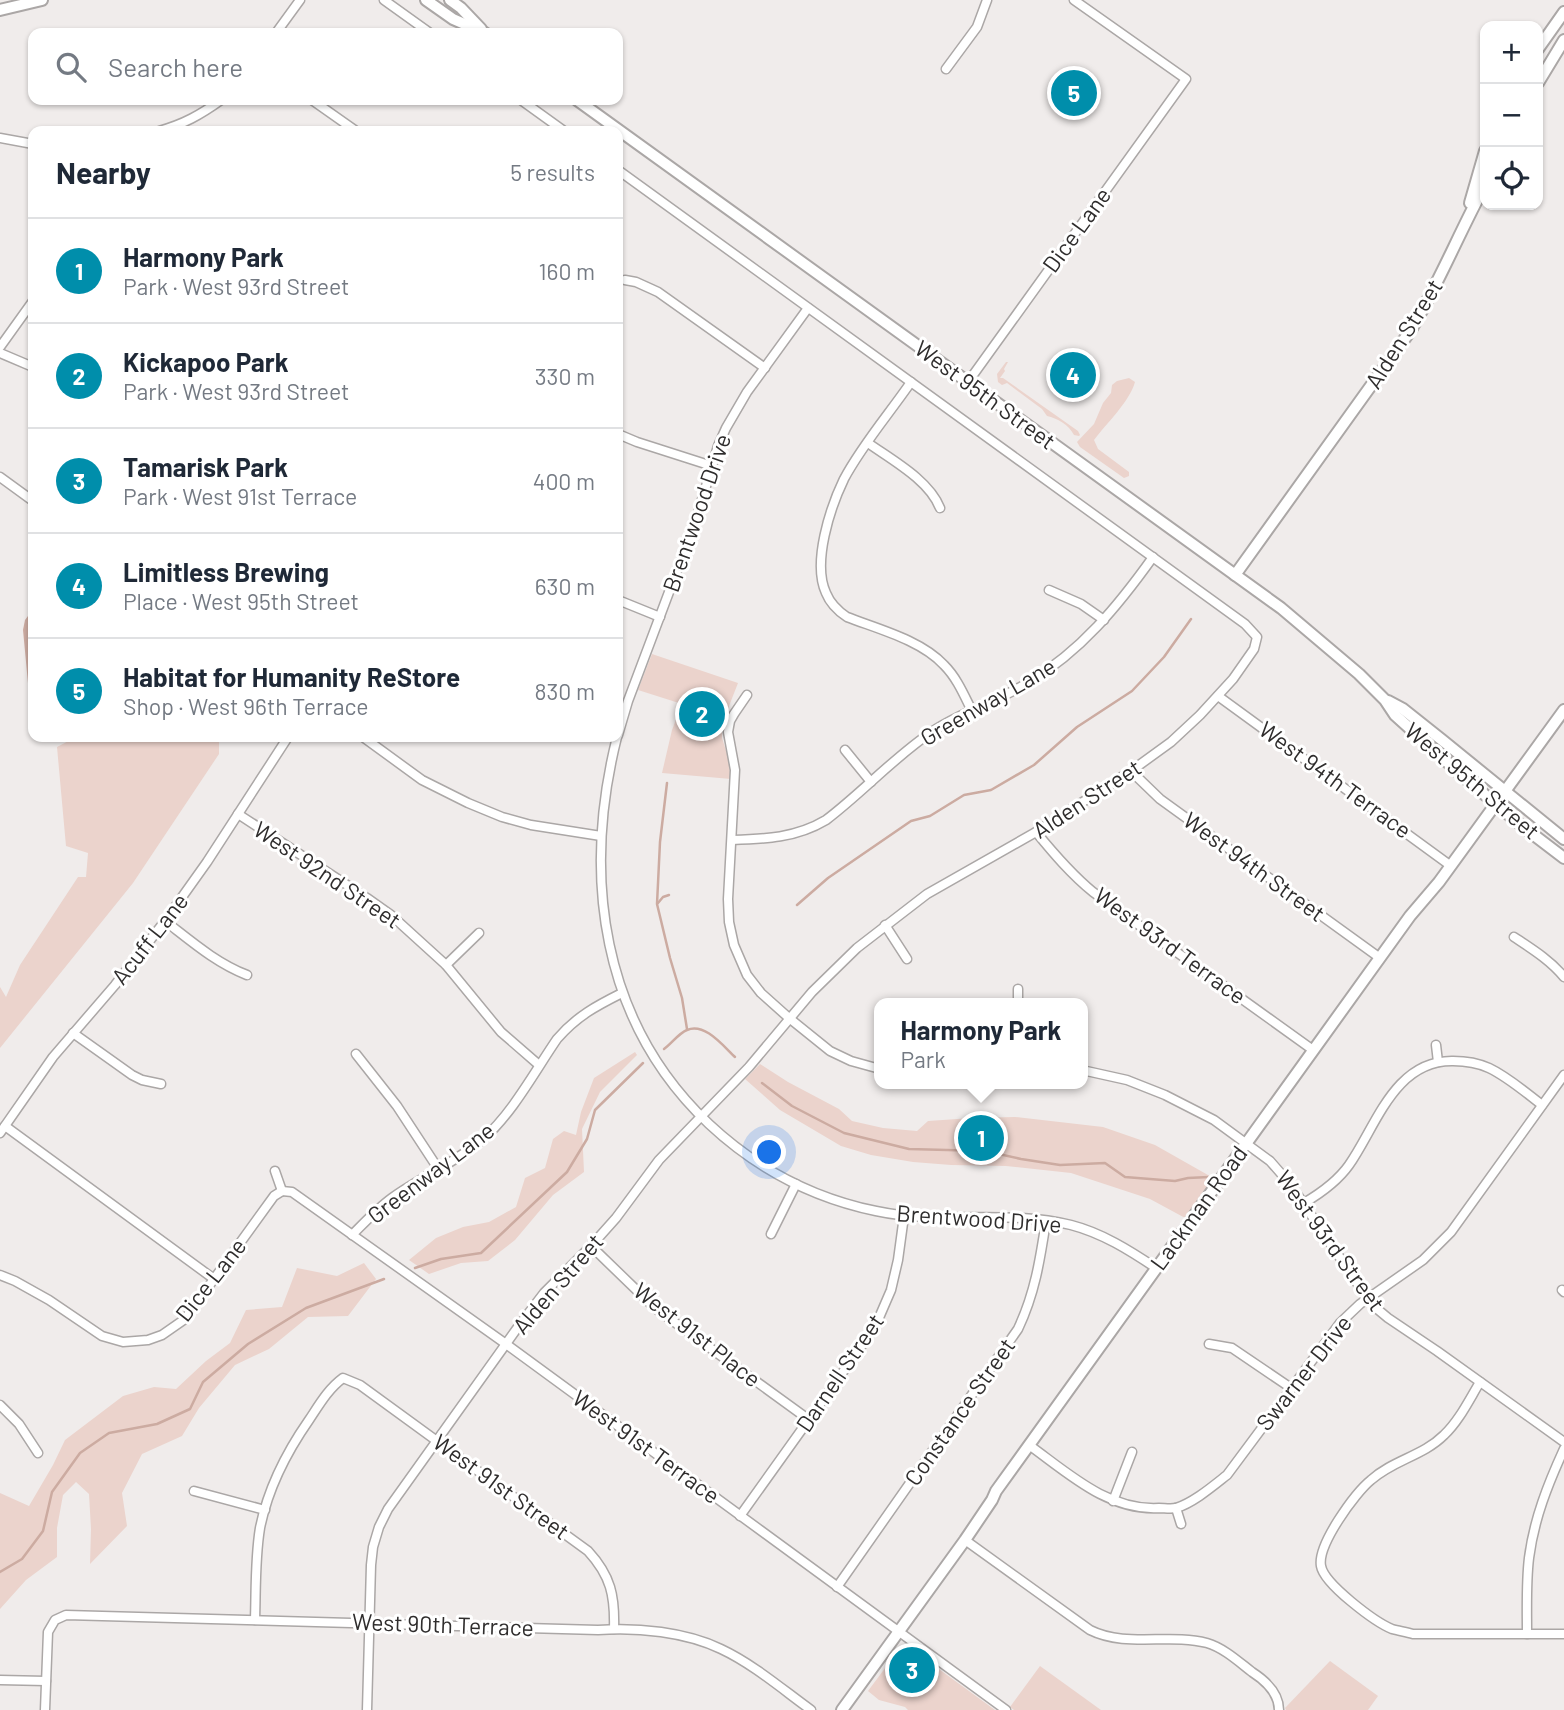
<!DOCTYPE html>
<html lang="en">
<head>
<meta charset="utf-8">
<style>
  body { margin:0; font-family:Barlow,sans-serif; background:#f2f2f3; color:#1f2937 }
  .controls { position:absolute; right:21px; top:21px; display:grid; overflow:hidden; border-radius:14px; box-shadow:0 2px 5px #0004 }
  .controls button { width:63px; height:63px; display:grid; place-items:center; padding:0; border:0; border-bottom:2px solid #e0e1e3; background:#fff; color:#1f2937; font:35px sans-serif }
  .you { position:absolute; left:770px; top:1153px; width:24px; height:24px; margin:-18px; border:5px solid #fff; border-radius:50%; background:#1a73e8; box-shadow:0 0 0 10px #1a73e833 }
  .badge { display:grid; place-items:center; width:46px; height:46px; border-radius:50%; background:#008eab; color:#fff; font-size:23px; font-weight:700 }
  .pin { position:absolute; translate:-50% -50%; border:4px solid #fff; box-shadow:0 2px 7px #0006 }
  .popup { position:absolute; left:874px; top:998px; width:214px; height:91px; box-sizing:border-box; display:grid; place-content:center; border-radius:14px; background:#fff; filter:drop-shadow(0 2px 5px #0005); font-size:23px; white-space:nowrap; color:#747a83 }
  .popup b { font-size:26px; color:#1f2937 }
  .popup::after { content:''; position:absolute; left:50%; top:100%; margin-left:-14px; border:14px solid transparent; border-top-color:#fff }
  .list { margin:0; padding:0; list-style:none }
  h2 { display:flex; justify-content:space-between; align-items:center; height:91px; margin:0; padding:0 28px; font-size:30px }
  h2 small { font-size:23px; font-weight:400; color:#747a83 }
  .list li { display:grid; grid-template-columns:46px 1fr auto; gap:21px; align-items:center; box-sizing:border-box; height:105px; padding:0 28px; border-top:2px solid #e0e1e3 }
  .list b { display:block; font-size:26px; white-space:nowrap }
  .list p { margin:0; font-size:23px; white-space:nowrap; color:#747a83 }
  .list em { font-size:23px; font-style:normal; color:#747a83 }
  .icon { flex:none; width:38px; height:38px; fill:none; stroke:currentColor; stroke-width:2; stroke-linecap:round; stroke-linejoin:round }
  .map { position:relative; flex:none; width:1564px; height:1710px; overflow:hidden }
  .search { position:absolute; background:#fff; box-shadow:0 2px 5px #0004; left:28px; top:28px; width:595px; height:77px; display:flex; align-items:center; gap:18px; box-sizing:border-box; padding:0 24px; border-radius:14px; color:#747a83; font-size:26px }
  .panel { position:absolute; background:#fff; box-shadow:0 2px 5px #0004; left:28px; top:126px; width:595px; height:616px; border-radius:14px }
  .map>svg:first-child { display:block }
</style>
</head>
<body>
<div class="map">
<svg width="1564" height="1710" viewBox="0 0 1564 1710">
  <rect width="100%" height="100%" fill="#f0eceb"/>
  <g fill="#ebd3cc">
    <path d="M1006,362H1008L1004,369L1005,371L1000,378H1003L1078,431L1080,435L1079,436L1074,435C1069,425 1057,418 1047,416L1042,409L1007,383L1002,385L998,382L997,374Z"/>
    <path d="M1129,378L1135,382C1130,401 1106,424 1094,440L1098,449L1129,472V476L1124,478L1080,447L1077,442L1094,424L1103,403L1111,393L1112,385L1117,381Z"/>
    <path d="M652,654L738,683L722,724V738L730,763L731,779L662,773L672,730L682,704L638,690Z"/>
    <path d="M76,737H219V754L133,883L0,1048V987L6,997L20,965L78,877H86L88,853L66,846L57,747Z"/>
    <path d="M635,1052L637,1055L600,1092L582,1129L584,1172L553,1195L515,1240L488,1261L461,1263L429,1274L409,1260L436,1238L463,1227L489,1222L516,1207L525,1178L545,1168L553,1139L564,1131L576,1135L581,1112L594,1078Z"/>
    <path d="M760,1064L788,1082L839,1109L852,1121L883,1128L917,1131L928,1121L972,1118L1015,1117L1103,1127L1155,1145L1215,1179L1187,1219L1150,1199L1071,1173L1006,1166L951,1165L913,1162L871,1155L841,1146L780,1110L745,1079Z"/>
    <path d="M364,1263L376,1279L348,1316L308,1317L269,1349L235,1365L199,1408L182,1436L142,1454L122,1493L127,1526L90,1564L91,1529L89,1494L76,1482L63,1495L57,1528V1557L26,1580L0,1609V1493L29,1506L53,1465L65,1440L123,1396L154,1387L176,1389L206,1361L230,1343L246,1310L282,1307L297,1268L337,1276Z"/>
    <path d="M900,1648H910L995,1710H908L905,1707L879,1700L868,1691Z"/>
    <path d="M1330,1661L1378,1696L1368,1710H1286L1285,1708Z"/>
    <path d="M1040,1666L1101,1710H1014L1010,1707Z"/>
  </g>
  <path fill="#ccaba1" d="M33,615V715H31L23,630L25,620L28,616Z"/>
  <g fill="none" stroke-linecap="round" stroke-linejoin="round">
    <g stroke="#ccaba1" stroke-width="2.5">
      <path d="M667,783L660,842L657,904L670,958L682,998L687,1029"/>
      <path d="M658,903L663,897L669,895"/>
      <path d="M797,905L828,878L911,821L930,816L964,795L991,790L1034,765L1077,727L1132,691L1164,657L1191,619"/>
      <path d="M664,1049C671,1044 679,1033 687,1030C705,1022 724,1047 735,1057"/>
      <path d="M762,1083L792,1106L844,1133L909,1149L985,1151L1021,1159L1060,1165L1105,1163L1125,1177L1175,1181L1188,1178L1209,1177"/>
      <path d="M415,1268L441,1259L481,1253L567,1172L587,1139L595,1110L643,1063"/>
      <path d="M0,1572L22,1559L43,1531L52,1492L80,1453L109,1433L157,1424L190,1409L203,1382L248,1344L306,1308L384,1279"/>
    </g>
    <defs>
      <g id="street">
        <path d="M384,0L430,33"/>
        <path d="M276,33L300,0"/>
        <path d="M946,69L977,27L987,0"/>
        <path d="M312,100L356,131"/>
        <path d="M521,100L564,131"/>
        <path d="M159,131C184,124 200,115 221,100"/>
        <path d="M0,138L33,144"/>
        <path d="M625,280L636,282L658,292L765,368"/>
        <path d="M0,347L33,301"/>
        <path d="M0,353L33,367"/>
        <path d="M911,382C889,414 862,445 844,479C830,508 812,563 826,593C830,603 838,611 847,617C878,629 921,640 944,665C957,678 964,695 972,711"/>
        <path d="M968,382L1186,79L1074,0"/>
        <path d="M618,434L637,442L712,466"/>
        <path d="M868,443C892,460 929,480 940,508"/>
        <path d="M0,477L33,501"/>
        <path d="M1049,590L1081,604L1104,620"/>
        <path d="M618,600L660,617"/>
        <path d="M747,695L734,714L730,721L728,732L735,770L728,899L729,922L734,945L747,975L761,993L789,1018L830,1051L851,1061L880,1069"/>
        <path d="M1218,696L1451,866"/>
        <path d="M618,735L628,701L695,523L718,446L726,428L747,392L808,308"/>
        <path d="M363,737L422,780L468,803L502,817L531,825L601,836"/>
        <path d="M617,737C582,876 601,1022 709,1124C756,1168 813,1198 876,1211C941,1225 1008,1209 1071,1225C1102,1233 1129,1250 1156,1268"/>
        <path d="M845,750L871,782"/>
        <path d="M1131,771L1160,799L1380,958"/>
        <path d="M238,814L367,898L391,915L446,965L501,1032L539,1065"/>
        <path d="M1036,832C1054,854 1071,874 1093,892L1313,1050"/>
        <path d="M732,840C765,839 796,838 826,820C863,792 894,757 933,731C963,711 999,701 1029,682C1081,651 1118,606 1153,557"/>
        <path d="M165,921C191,941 216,963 247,975"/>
        <path d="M885,925L907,959"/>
        <path d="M1514,937C1532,949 1550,960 1564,977"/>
        <path d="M446,965L479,933"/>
        <path d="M1018,1003V989"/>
        <path d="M73,1033L132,1075L142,1080L161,1084"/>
        <path d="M1436,1045L1438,1062"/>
        <path d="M356,1054L397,1106L439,1170"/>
        <path d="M1082,1070L1127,1080L1165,1095L1214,1120L1270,1161L1291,1185L1359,1286L1376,1308L1388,1318L1437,1351L1564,1442"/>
        <path d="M5,1126L214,1279"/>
        <path d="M0,1133L53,1057L115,985L165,921L207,862L288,737"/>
        <path d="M275,1171L282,1191"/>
        <path d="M282,1191L292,1192L506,1344L1006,1710"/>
        <path d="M1304,1203C1321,1193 1337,1182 1349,1165C1376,1127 1394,1060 1453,1061C1465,1061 1478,1063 1489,1068C1508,1077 1525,1092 1542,1105"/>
        <path d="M771,1234L796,1184"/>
        <path d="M352,1235C365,1222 377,1209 392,1198C421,1177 455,1163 483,1139C512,1114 535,1071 557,1039C577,1016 596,1006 622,993"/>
        <path d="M591,1246L655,1308L808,1419"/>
        <path d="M0,1275L15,1281L49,1300L102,1336L123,1342L148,1340L162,1335L185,1319L274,1196L282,1191"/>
        <path d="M1562,1290L1564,1292"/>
        <path d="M1209,1344L1232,1348L1291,1388"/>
        <path d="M1480,1382C1469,1400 1459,1421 1444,1435C1423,1456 1393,1460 1371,1480C1355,1493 1317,1545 1321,1566C1324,1584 1375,1622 1392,1629C1399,1631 1407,1632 1413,1634H1564"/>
        <path d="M0,1405L19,1424L38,1453"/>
        <path d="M1029,1445C1068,1473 1108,1511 1159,1508C1164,1508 1171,1509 1176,1508C1193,1503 1213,1486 1227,1475L1340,1323L1360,1304L1423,1260L1451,1232L1564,1075"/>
        <path d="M194,1491L265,1510"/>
        <path d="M1113,1501L1132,1452"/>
        <path d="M1176,1508L1181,1524"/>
        <path d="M740,1516L875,1327L891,1290L898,1260L904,1216"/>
        <path d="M965,1540L1090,1630C1126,1648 1169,1633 1207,1643C1224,1648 1239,1662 1252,1672C1266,1681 1279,1693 1279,1710"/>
        <path d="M837,1587L1018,1329C1035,1293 1040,1260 1046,1221"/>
        <path d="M255,1620C256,1589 255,1558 260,1528C268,1488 286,1453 309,1420C319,1405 328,1389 343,1378L360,1385L588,1551C611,1576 615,1596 614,1629"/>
        <path d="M1527,1634C1527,1609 1526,1583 1529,1558C1534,1519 1548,1484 1564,1449"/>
        <path d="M0,1680L46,1681"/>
        <path d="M45,1710L48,1632L55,1620L66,1615L598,1630C637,1627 686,1632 721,1649C753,1664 782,1689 811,1710"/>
        <path d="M367,1710L371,1565L373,1547L379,1527L388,1509L518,1327L544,1293L591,1246L616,1218L659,1160L749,1067L812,992L857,948L927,894L1036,832L1131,771L1171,742L1200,715L1233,679L1254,649L1257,637L1245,624L618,170"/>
      </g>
      <g id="secondary">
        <path d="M426,0L453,19L485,33"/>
        <path d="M450,0L461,8L481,29"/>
        <path d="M0,10L42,0"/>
        <path d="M1538,49L1564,12"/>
        <path d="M1538,83L1564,40"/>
        <path d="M577,100L1281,608L1359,674L1385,700L1395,715L1466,779L1522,826L1564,858"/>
        <path d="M1470,203L1485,151"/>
        <path d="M1235,575L1411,330C1439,283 1459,233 1485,185"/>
        <path d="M1388,701L1403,709L1442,740L1564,839"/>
        <path d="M842,1710L965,1540L992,1500L996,1491L1410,916L1439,882L1564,710"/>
      </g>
    </defs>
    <use href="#street" stroke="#aba7a6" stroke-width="11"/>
    <use href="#secondary" stroke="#aba7a6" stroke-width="14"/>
    <use href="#street" stroke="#fff" stroke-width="8"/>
    <use href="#secondary" stroke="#fff" stroke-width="10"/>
  </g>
  <g text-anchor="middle" stroke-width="6" stroke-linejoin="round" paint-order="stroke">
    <g font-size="23" fill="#2f2d2d" stroke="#fff">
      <text transform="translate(1077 230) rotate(-54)" y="8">Dice Lane</text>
      <text transform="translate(1404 334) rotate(-58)" y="8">Alden Street</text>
      <text transform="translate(985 395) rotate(36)" y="8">West 95th Street</text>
      <text transform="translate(697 513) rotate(-71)" y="8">Brentwood Drive</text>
      <text transform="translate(988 702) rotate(-30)" y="8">Greenway Lane</text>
      <text transform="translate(1335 780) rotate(36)" y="8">West 94th Terrace</text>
      <text transform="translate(1472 781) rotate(40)" y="8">West 95th Street</text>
      <text transform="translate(1087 799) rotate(-33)" y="8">Alden Street</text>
      <text transform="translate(1254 867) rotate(36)" y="8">West 94th Street</text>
      <text transform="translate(327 875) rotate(34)" y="8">West 92nd Street</text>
      <text transform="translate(150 939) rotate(-52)" y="8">Acuff Lane</text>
      <text transform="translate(1170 946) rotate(36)" y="8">West 93rd Terrace</text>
      <text transform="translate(431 1173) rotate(-37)" y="8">Greenway Lane</text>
      <text transform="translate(1199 1208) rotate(-54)" y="8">Lackman Road</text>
      <text transform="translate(979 1219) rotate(4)" y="8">Brentwood Drive</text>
      <text transform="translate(1330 1241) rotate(54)" y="8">West 93rd Street</text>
      <text transform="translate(211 1280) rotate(-52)" y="8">Dice Lane</text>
      <text transform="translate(558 1284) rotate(-49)" y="8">Alden Street</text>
      <text transform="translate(697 1335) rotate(38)" y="8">West 91st Place</text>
      <text transform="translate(840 1373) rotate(-56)" y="8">Darnell Street</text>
      <text transform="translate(1304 1373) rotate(-52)" y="8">Swarner Drive</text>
      <text transform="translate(960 1412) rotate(-55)" y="8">Constance Street</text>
      <text transform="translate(646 1447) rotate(36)" y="8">West 91st Terrace</text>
      <text transform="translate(501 1487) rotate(36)" y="8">West 91st Street</text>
      <text transform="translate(443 1625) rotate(2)" y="8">West 90th Terrace</text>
    </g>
  </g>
</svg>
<div class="controls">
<button>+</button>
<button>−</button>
<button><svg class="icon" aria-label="locate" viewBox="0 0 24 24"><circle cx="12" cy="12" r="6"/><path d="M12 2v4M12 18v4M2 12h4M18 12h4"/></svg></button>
</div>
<div class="you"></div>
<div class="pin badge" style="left:981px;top:1138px">1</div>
<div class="popup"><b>Harmony Park</b>Park</div>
<div class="pin badge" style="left:702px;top:714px">2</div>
<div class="pin badge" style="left:912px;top:1670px">3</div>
<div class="pin badge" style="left:1073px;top:375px">4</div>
<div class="pin badge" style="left:1074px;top:93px">5</div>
<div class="search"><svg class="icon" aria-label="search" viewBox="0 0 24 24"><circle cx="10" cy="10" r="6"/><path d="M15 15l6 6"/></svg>Search here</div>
<section class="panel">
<h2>Nearby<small>5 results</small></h2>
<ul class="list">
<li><span class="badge">1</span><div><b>Harmony Park</b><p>Park · West 93rd Street</p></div><em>160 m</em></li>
<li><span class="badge">2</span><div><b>Kickapoo Park</b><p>Park · West 93rd Street</p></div><em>330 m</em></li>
<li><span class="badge">3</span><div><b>Tamarisk Park</b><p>Park · West 91st Terrace</p></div><em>400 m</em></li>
<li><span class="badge">4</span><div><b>Limitless Brewing</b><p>Place · West 95th Street</p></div><em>630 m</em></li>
<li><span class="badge">5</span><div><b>Habitat for Humanity ReStore</b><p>Shop · West 96th Terrace</p></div><em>830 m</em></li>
</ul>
</section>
</div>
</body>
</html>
